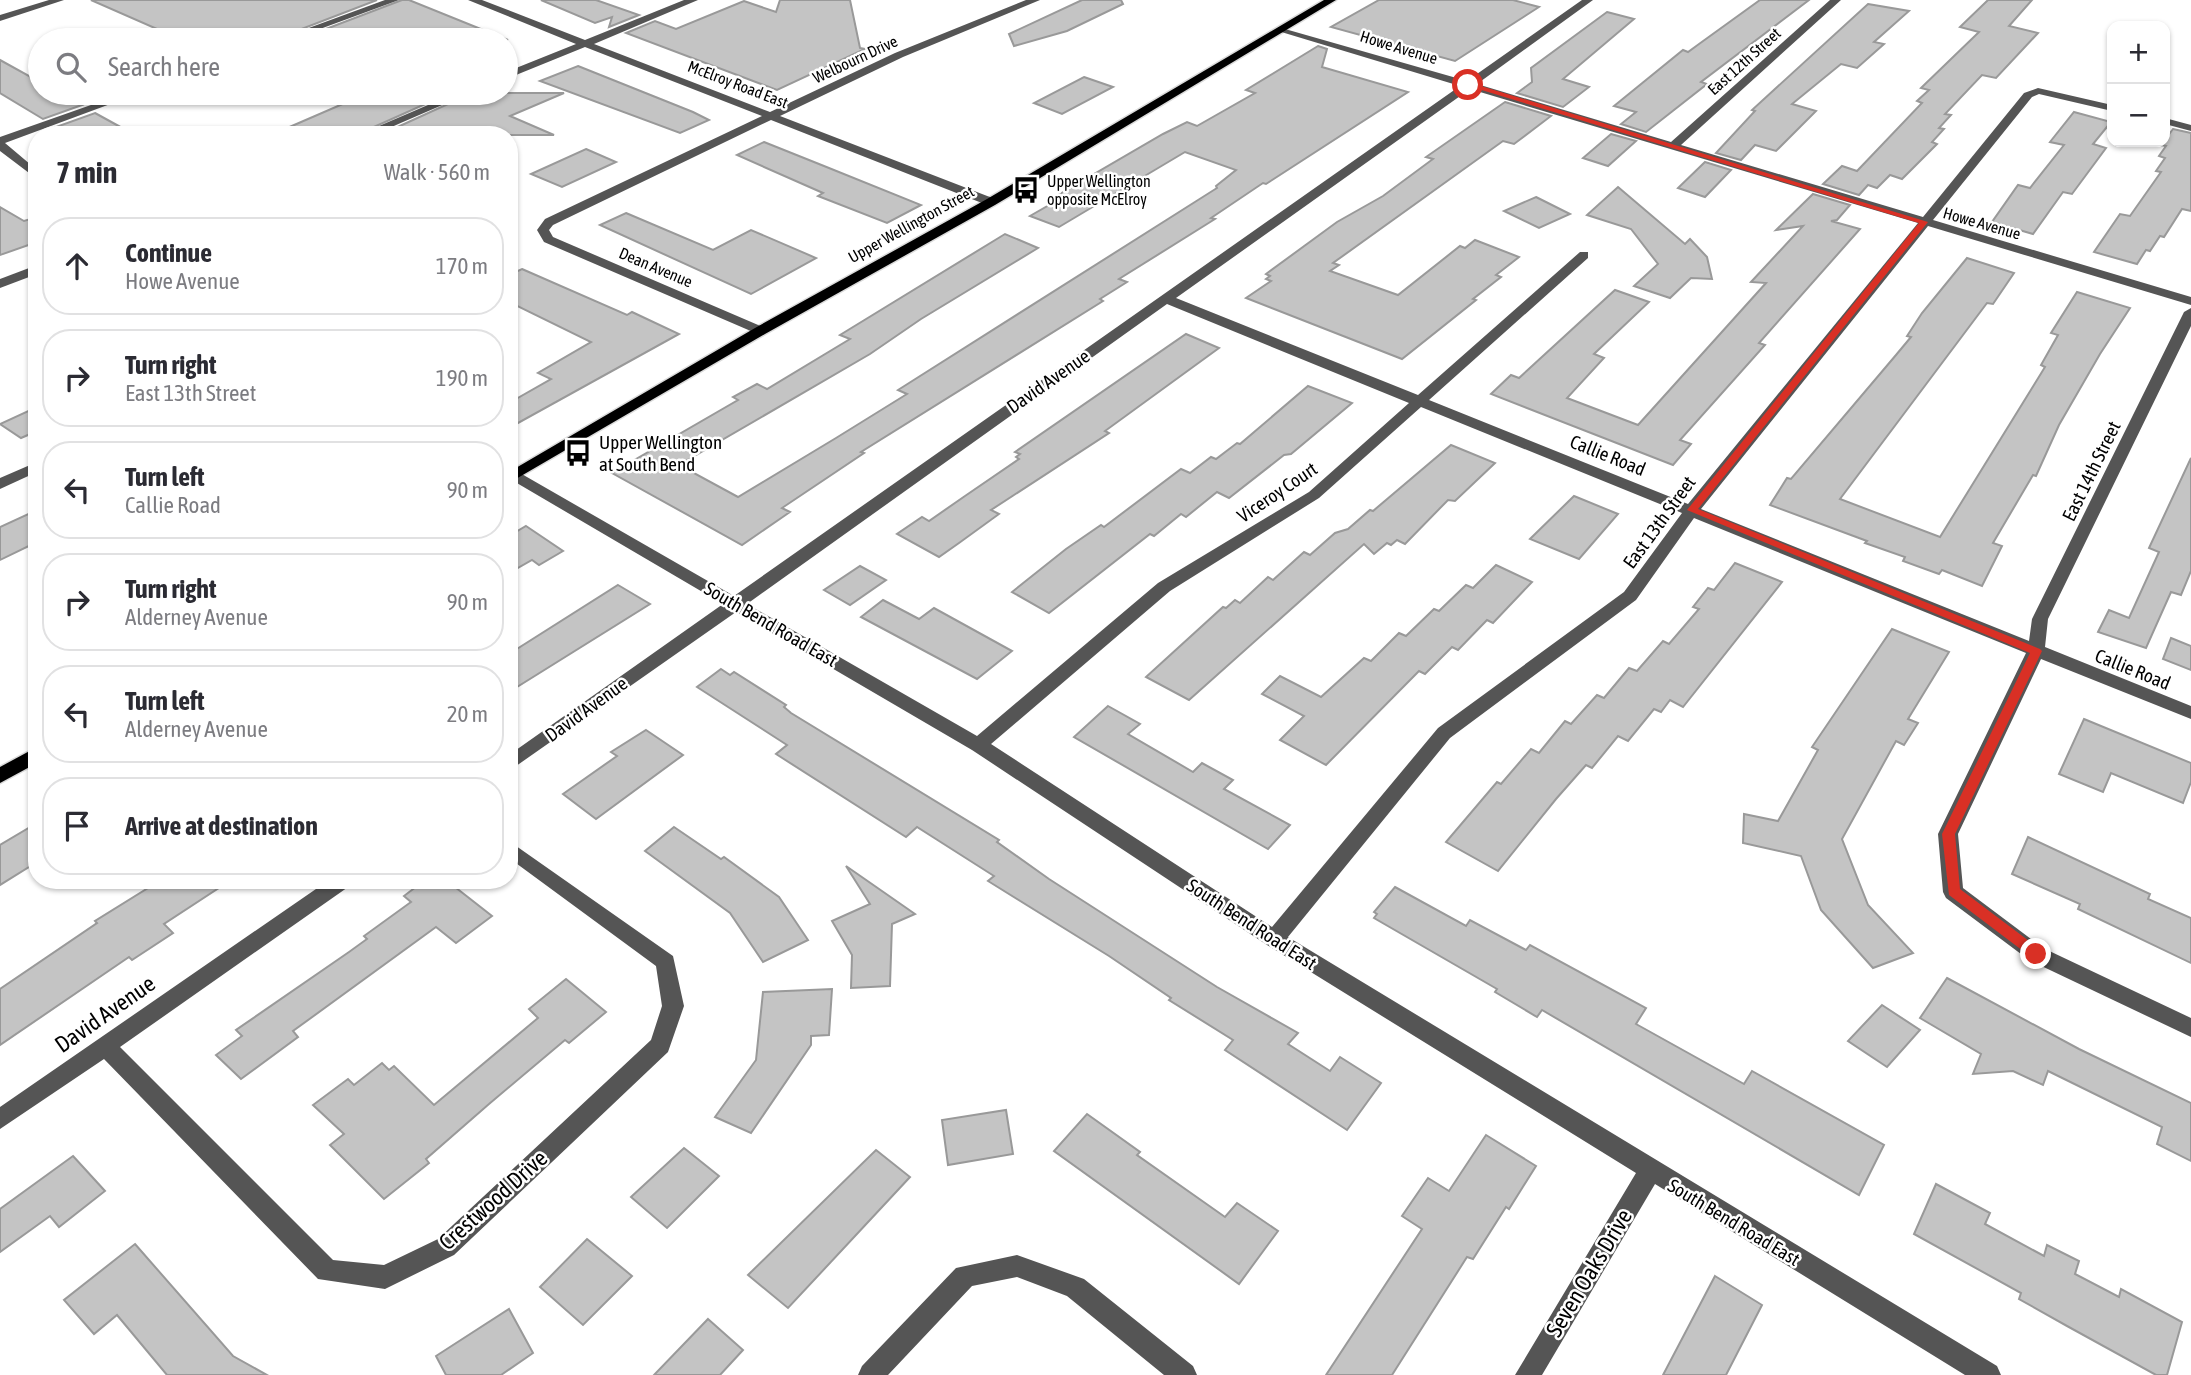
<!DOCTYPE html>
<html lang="en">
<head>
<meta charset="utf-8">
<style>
  body { margin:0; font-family:"Asap Condensed",sans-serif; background:#f2f2f3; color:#2b2b33 }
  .controls { position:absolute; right:21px; top:21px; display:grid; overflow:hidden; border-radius:14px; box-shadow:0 2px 5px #0004 }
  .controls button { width:63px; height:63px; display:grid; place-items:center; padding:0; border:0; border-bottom:2px solid #e1e1e2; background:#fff; color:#2b2b33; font:35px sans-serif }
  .stop { position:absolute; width:21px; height:21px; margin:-16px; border:5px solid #d93025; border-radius:50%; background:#fff }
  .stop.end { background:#d93025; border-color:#fff; box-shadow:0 2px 7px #0008 }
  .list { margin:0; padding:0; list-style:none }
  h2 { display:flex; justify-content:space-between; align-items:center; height:91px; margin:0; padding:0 28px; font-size:30px }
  h2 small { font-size:23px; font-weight:400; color:#7c7c81 }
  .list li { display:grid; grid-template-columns:46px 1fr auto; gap:21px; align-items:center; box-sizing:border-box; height:98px; margin:0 14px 14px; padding:0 14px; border:2px solid #e1e1e2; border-radius:28px }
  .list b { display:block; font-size:26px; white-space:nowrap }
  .list p { margin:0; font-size:23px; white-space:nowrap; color:#7c7c81 }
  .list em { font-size:23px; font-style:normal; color:#7c7c81 }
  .icon { flex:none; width:38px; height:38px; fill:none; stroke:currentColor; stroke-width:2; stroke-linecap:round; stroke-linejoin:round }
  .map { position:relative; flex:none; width:2191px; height:1375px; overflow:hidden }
  .search { position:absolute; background:#fff; box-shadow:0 2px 5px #0004; left:28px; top:28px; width:490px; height:77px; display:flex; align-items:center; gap:18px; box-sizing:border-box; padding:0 24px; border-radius:38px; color:#7c7c81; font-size:26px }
  .panel { position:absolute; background:#fff; box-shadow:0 2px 5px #0004; left:28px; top:126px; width:490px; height:763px; border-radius:28px }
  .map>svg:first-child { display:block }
</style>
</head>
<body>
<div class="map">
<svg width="2191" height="1375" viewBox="0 0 2191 1375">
  <rect width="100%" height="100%" fill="#fff"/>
  <g fill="#c4c4c4" stroke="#999" stroke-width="2">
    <path d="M91,0H377L273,40H182Z"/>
    <path d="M402,0H409L508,40H297Z"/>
    <path d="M541,0H596L639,15L609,27L612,17L595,23Z"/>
    <path d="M780,0H850L860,48L865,49L777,90L626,33L655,21L676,29L744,1L776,12Z"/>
    <path d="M1082,0H1121L1123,4L1067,31L1014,46L1009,34Z"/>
    <path d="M1379,0H1513L1539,7L1455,61L1331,27Z"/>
    <path d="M1760,0H1809L1701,82L1707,84L1646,132L1621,124L1636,112L1614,106L1683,50L1688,52L1699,44Z"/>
    <path d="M1988,0H2032L2009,26L2038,33L1996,78L1982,75L1945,114L1951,115L1939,128L1944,129L1932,142L1937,144L1902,179L1890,175L1877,188L1868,185L1859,195L1823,184L1842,166L1857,171L1922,103L1917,101L1929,90L1921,88L1979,32L1960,27Z"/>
    <path d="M1868,4L1909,11L1874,42L1884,44L1857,68L1841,64L1792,104L1816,111L1776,151L1755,145L1741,160L1716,153L1755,111L1752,110Z"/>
    <path d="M1607,12L1634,19L1563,79L1589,87L1563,107L1517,93L1532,82L1531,68Z"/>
    <path d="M1318,46L1327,49L1322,67L1408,92L1266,184L1263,183L1211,218L1215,219L1119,279L1127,282L1100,299L1103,301L861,452L864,453L782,508L790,512L742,545L612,473L738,400L733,397L757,384L767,389L850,339L840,335L1005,234L1038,248L921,319L870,354L679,465L738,497L836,438L907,394L898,390L1217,188L1216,186L1236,170L1185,152L1059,227L1030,216L1056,201L1053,198L1163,134L1187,122L1197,126L1255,93L1246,90Z"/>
    <path d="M0,60L40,82V93H59L82,105L43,119L0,93Z"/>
    <path d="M578,66L693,112L709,120L680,133L540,81Z"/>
    <path d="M1084,77L1113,87L1062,114L1034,103Z"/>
    <path d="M368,93H450L356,135H271Z"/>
    <path d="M472,93H564L510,116L554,135H380Z"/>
    <path d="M1505,102L1551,116L1514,144L1503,141L1333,263L1339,265L1330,271L1398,295L1460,246L1465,248L1475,240L1519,257L1496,275L1501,277L1473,299L1476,300L1402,359L1246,298L1271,281L1266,279L1270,276L1266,274L1337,222L1383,196L1433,159L1426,157Z"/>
    <path d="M2074,112L2111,122L2093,144L2106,148L2072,194L2063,192L2033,234L1992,222L2018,185L2030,188L2064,145L2050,142Z"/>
    <path d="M95,113L135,135H68L56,127Z"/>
    <path d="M2173,129L2191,133V211L2182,209L2164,237L2160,236L2150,251L2146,250L2137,264L2094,252L2120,214L2130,216L2161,172L2156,171L2165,158L2159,156L2166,146L2161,145Z"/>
    <path d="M1611,134L1636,141L1608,166L1583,158Z"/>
    <path d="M764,142L824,166L921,205L887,223L818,196L823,193L737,155Z"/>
    <path d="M586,149L616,162L562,187L531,174Z"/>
    <path d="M1705,162L1731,170L1705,197L1678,188Z"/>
    <path d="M1618,187L1685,244L1690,239L1707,257L1712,279L1691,278L1670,298L1634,286L1658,264L1631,229L1587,215Z"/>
    <path d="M1813,194L1850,205L1837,220L1831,221L1860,229L1759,343L1765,345L1680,440L1691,444L1673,465L1491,394L1511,375L1519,378L1615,290L1649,302L1594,354L1604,358L1567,398L1638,425L1766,283L1751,282L1803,226L1776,230Z"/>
    <path d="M1536,197L1570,214L1539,228L1504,211Z"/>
    <path d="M0,207L24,221L37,217V242L0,255Z"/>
    <path d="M626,213L713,250L751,230L816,258L751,294L600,225Z"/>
    <path d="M1967,258L2014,273L1993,304L1987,303L1840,499L1940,537L2045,367L2041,365L2058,335L2051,333L2077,292L2130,308L2100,354L2059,425L2036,476L2033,475L1993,543L2002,546L1982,586L1942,570L1939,574L1903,561L1905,557L1865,543L1867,541L1770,505L1787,478L1791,479L1896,355L1911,337L1907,336L1922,313Z"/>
    <path d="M522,269L627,315L632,312L679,334L509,428V403L551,379L538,373L591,342L509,302V275Z"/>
    <path d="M1186,334L1219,348L1105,431L1109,433L991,510L999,514L959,543L939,557L897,534L922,517L929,521L965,496L1019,459L1016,457L1020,454L1015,452Z"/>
    <path d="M1308,386L1352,403L1291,454L1284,455L1229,498L1217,492L1186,517L1181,514L1154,536L1150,534L1049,613L1012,592L1066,549L1101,525L1104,527L1181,469L1190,473L1211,457L1216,459L1237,443L1240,444Z"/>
    <path d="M37,407V431L21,438L0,424Z"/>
    <path d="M1451,445L1495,463L1455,501L1448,500L1405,544L1397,540L1391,545L1387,543L1374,554L1364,544L1189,700L1146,677L1223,607L1226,608L1235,600L1240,603L1268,577L1273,580L1304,552L1310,555L1335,533L1348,529L1370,510L1373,511Z"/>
    <path d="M2191,458V571L2181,595L2171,592L2146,648L2098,632L2109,610L2129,618L2159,552L2149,548Z"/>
    <path d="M1574,496L1618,514L1579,559L1530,539Z"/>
    <path d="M37,510V542L0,560V527Z"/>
    <path d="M526,526L563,551L539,565L532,560L509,573V536Z"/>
    <path d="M1735,563L1782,582L1683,707L1670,700L1661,712L1654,709L1628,741L1618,736L1592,768L1586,765L1556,799L1498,871L1446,842L1497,782L1501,784L1531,749L1539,753L1565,721L1571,724L1597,695L1604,698L1629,668L1637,671L1663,641L1669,644L1699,609L1693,607L1708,588L1714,590Z"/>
    <path d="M1496,565L1532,582L1493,623L1487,620L1458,650L1452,647L1425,674L1419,671L1326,765L1280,740L1304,716L1262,694L1280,676L1321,697L1364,658L1371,661L1399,633L1406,636L1434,609L1439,611L1466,585L1473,588Z"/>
    <path d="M860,566L886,580L850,605L824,590Z"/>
    <path d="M618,585L650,604L509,692V654Z"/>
    <path d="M883,600L919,619L934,608L1012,651L977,679L861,617Z"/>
    <path d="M1892,629L1949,652L1908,719L1918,723L1904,745L1896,741L1842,839L1868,905L1913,953L1873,968L1821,910L1801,856L1743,843L1744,814L1778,821L1818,750L1812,747Z"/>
    <path d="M2171,638L2191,646V670L2163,659Z"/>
    <path d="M721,669L730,675L734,672L786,705L784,707L791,713L999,840L997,842L1049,879L1217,987L1298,1033L1288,1044L1330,1071L1340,1057L1381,1083L1347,1130L1225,1050L1233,1040L1169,1000L1171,998L1109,956L988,881L994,876L917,827L906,837L776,754L787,745L697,687Z"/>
    <path d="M1108,706L1140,724L1128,734L1193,772L1202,763L1233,780L1224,789L1290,825L1268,849L1074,737Z"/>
    <path d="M2084,719L2191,763V782L2183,803L2111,773L2103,792L2059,774Z"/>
    <path d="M646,730L683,755L596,819L563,794L617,756L611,752Z"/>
    <path d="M37,823V862L0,885V845Z"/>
    <path d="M674,827L721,859L724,857L779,897L808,940L763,962L730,913L645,851Z"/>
    <path d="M2028,837L2150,894L2148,899L2191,918V963L2078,909L2080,904L2012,874Z"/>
    <path d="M846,866L915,914L892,924L890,986L851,988L852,955L832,921L870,904Z"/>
    <path d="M161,880H231L164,924L173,933L132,960L129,957L0,1045V989L97,923L95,921Z"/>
    <path d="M425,880H446L492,916L456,943L436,927L293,1031L298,1037L241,1079L216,1055L242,1036L236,1030L349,952L367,939L364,936L411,902L404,896Z"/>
    <path d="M1395,887L1466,926L1470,920L1526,950L1530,945L1646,1008L1636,1024L1744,1084L1752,1071L1884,1145L1859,1195L1542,1010L1537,1017L1495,992L1497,989L1374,918L1377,914L1374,912Z"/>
    <path d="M1947,978L2079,1049L2191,1103V1161L2157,1144L2162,1127L2048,1071L2043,1085L2013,1071L1973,1074L1981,1054L1920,1018Z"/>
    <path d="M566,979L606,1012L569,1043L565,1040L489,1104L426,1159L429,1163L384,1199L330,1145L344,1134L313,1105L348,1079L354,1085L382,1063L389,1070L394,1066L434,1105L538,1018L529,1009Z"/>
    <path d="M832,989L829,1035L811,1036V1045L751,1133L715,1117L756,1060L763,992Z"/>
    <path d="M1882,1005L1920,1030L1887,1067L1848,1041Z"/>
    <path d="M1006,1110L1013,1154L948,1165L942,1120Z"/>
    <path d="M1087,1114L1140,1152L1137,1155L1225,1217L1237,1203L1278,1231L1239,1284L1054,1151Z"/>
    <path d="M1486,1135L1536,1166L1509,1209L1506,1207L1473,1259L1467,1257L1392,1375H1326L1422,1229L1402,1216L1428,1178L1449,1191Z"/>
    <path d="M684,1148L719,1176L667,1228L631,1197Z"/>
    <path d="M876,1150L910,1177L788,1308L748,1275Z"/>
    <path d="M73,1156L105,1191L59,1227L50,1216L0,1252V1209Z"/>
    <path d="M1936,1184L1990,1213L1985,1224L2044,1256L2047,1245L2079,1261L2075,1274L2119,1297L2121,1289L2182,1322L2167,1375H2156L2067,1326L2019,1299L2021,1293L1914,1234Z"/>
    <path d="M587,1239L632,1276L583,1325L540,1287Z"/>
    <path d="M135,1244L233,1356L267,1375H167L117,1315L94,1334L64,1300Z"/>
    <path d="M1715,1276L1762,1305L1726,1375H1663Z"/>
    <path d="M509,1309L533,1353L501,1375H446L436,1356Z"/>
    <path d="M708,1319L743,1350L720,1375H654Z"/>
  </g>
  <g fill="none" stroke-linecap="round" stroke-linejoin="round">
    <defs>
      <g id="major">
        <path d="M1324,0H1336L995,205L765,334L509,483V472L755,328L987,199Z"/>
        <path d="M37,747V763L0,783V767Z"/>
      </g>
    </defs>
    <use href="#major" stroke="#dbdbdb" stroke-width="3"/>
    <g fill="#555" fill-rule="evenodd">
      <path d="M49,0H64L0,21V15Z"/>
      <path d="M385,0H399L290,40H276Z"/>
      <path d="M468,0H482L585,40L684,0H698L594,44L770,112L895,53L1026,0H1040L903,57L780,116L995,199V205H987L771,120L553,225L549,230L553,237L765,328L767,331L760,335L544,242L537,230L545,219L762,116L585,47L506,79V72L576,44Z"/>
      <path d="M1582,0H1593L1477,84L1671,142L1830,0H1841L1681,145L1923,217L2024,93L2038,88L2112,105V111L2039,94L2032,97L1933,220L2191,297V305L1928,226L1701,509L2029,641L2032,619L2184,312L2191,308V326L2048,619L2045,647L2191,706V719L2041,659L1958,834L1963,888L2043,948L2191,1018V1037L2029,960L1946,898L1943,892L1938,834L2026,653L1694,518L1636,600L1450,738L1288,937L1997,1366L2001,1375H1965L1655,1184L1542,1375H1515L1636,1173L1267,945L972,750L736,612L509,771V755L723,604L510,479V473H520L734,596L1460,86L1278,31V27L1467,81ZM1470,89L1918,223L1688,504L1429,400L1588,258V252H1580L1418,395L1176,298ZM1167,304L1409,403L1309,492L1158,583L977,736L747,604ZM1421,407L1682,513L1624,592L1438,728L1272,927L991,744L1170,591L1319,498Z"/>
      <path d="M125,93H140L5,143L37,170V179L0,151V137Z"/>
      <path d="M456,93H470L373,135H358Z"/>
      <path d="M2165,118L2191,125V131L2165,124Z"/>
      <path d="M37,265V274L0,288V279Z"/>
      <path d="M37,462V472L0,489V478Z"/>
      <path d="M509,841L673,956L684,1006L668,1052L454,1255L385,1289L318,1279L104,1059L0,1129V1107L329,880H354L351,885L120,1047L333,1260L384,1265L438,1239L651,1040L662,1006L656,966L509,858Z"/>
      <path d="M1017,1255L1084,1279L1193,1366L1197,1375H1164L1067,1296L1017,1277L972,1286L888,1375H858L862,1366L956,1268Z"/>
    </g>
    <use href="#major" fill="#000" fill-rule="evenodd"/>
  </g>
  <path fill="#d93025" d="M1471,83L1928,222L1698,509L2040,649L2042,651L1955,834L1960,889L2041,950V957H2031L1949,895L1942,834L2030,653L1687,510L1919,223L1465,85Z"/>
  <defs>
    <symbol id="bus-bare" viewBox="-9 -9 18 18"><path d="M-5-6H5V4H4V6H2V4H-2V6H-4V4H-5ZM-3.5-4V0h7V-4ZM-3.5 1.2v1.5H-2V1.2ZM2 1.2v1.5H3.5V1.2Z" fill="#000" stroke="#fff" stroke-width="2.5" paint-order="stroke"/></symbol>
  </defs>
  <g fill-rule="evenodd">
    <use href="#bus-bare" x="1007" y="171" width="38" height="38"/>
    <use href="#bus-bare" x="559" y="434" width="38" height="38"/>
  </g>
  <g text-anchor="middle" stroke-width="5" stroke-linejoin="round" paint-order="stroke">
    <g font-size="16" fill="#000" stroke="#fff">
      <text transform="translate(1399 47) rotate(17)" y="6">Howe Avenue</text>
      <text transform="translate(855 59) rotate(-25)" y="6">Welbourn Drive</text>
      <text transform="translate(1744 61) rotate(-42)" y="6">East 12th Street</text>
      <text transform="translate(738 84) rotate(21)" y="6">McElroy Road East</text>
      <text transform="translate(1982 223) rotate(16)" y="6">Howe Avenue</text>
      <text transform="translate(911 224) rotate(-29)" y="6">Upper Wellington Street</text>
      <text transform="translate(656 267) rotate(23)" y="6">Dean Avenue</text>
    </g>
    <g font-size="16" fill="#000" stroke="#fff" text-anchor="start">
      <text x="1047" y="187">Upper Wellington<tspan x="1047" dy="18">opposite McElroy</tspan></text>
    </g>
    <g font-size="19" fill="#000" stroke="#fff">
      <text transform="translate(1048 381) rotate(-35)" y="7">David Avenue</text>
      <text transform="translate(1608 455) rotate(22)" y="7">Callie Road</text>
      <text transform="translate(2091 471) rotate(-64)" y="7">East 14th Street</text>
      <text transform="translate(1277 492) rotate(-34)" y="7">Viceroy Court</text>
      <text transform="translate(1659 522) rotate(-54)" y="7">East 13th Street</text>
      <text transform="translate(771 624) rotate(30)" y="7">South Bend Road East</text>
      <text transform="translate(2133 669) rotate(22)" y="7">Callie Road</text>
      <text transform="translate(586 709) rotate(-36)" y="7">David Avenue</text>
      <text transform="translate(1252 924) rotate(33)" y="7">South Bend Road East</text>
      <text transform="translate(1734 1222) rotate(31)" y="7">South Bend Road East</text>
    </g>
    <g font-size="19" fill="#000" stroke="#fff" text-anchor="start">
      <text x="599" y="449">Upper Wellington<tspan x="599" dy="22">at South Bend</tspan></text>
    </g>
    <g font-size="23" fill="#000" stroke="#fff">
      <text transform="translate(105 1014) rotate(-35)" y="8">David Avenue</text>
      <text transform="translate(493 1200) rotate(-42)" y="8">Crestwood Drive</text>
      <text transform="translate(1589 1273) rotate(-59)" y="8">Seven Oaks Drive</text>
    </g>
  </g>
</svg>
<div class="controls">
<button>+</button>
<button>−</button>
</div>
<div class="stop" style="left:1468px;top:85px"></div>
<div class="stop end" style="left:2036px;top:954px"></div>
<div class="search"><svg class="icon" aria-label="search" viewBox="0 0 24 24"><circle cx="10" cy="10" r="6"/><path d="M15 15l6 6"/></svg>Search here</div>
<section class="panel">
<h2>7 min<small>Walk · 560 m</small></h2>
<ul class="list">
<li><svg class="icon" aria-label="ahead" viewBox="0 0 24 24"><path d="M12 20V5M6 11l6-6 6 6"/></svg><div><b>Continue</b><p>Howe Avenue</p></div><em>170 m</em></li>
<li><svg class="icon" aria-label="right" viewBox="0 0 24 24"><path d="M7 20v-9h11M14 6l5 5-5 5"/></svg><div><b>Turn right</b><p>East 13th Street</p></div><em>190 m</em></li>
<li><svg class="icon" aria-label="left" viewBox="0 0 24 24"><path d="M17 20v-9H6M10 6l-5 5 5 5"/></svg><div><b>Turn left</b><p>Callie Road</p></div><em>90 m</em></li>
<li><svg class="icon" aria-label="right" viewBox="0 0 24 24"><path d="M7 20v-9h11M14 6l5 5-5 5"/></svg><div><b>Turn right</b><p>Alderney Avenue</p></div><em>90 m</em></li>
<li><svg class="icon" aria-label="left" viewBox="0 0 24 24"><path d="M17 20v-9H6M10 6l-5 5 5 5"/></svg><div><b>Turn left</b><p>Alderney Avenue</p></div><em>20 m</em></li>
<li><svg class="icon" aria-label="arrive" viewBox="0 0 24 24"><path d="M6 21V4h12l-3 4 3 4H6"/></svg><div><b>Arrive at destination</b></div></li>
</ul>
</section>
</div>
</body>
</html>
